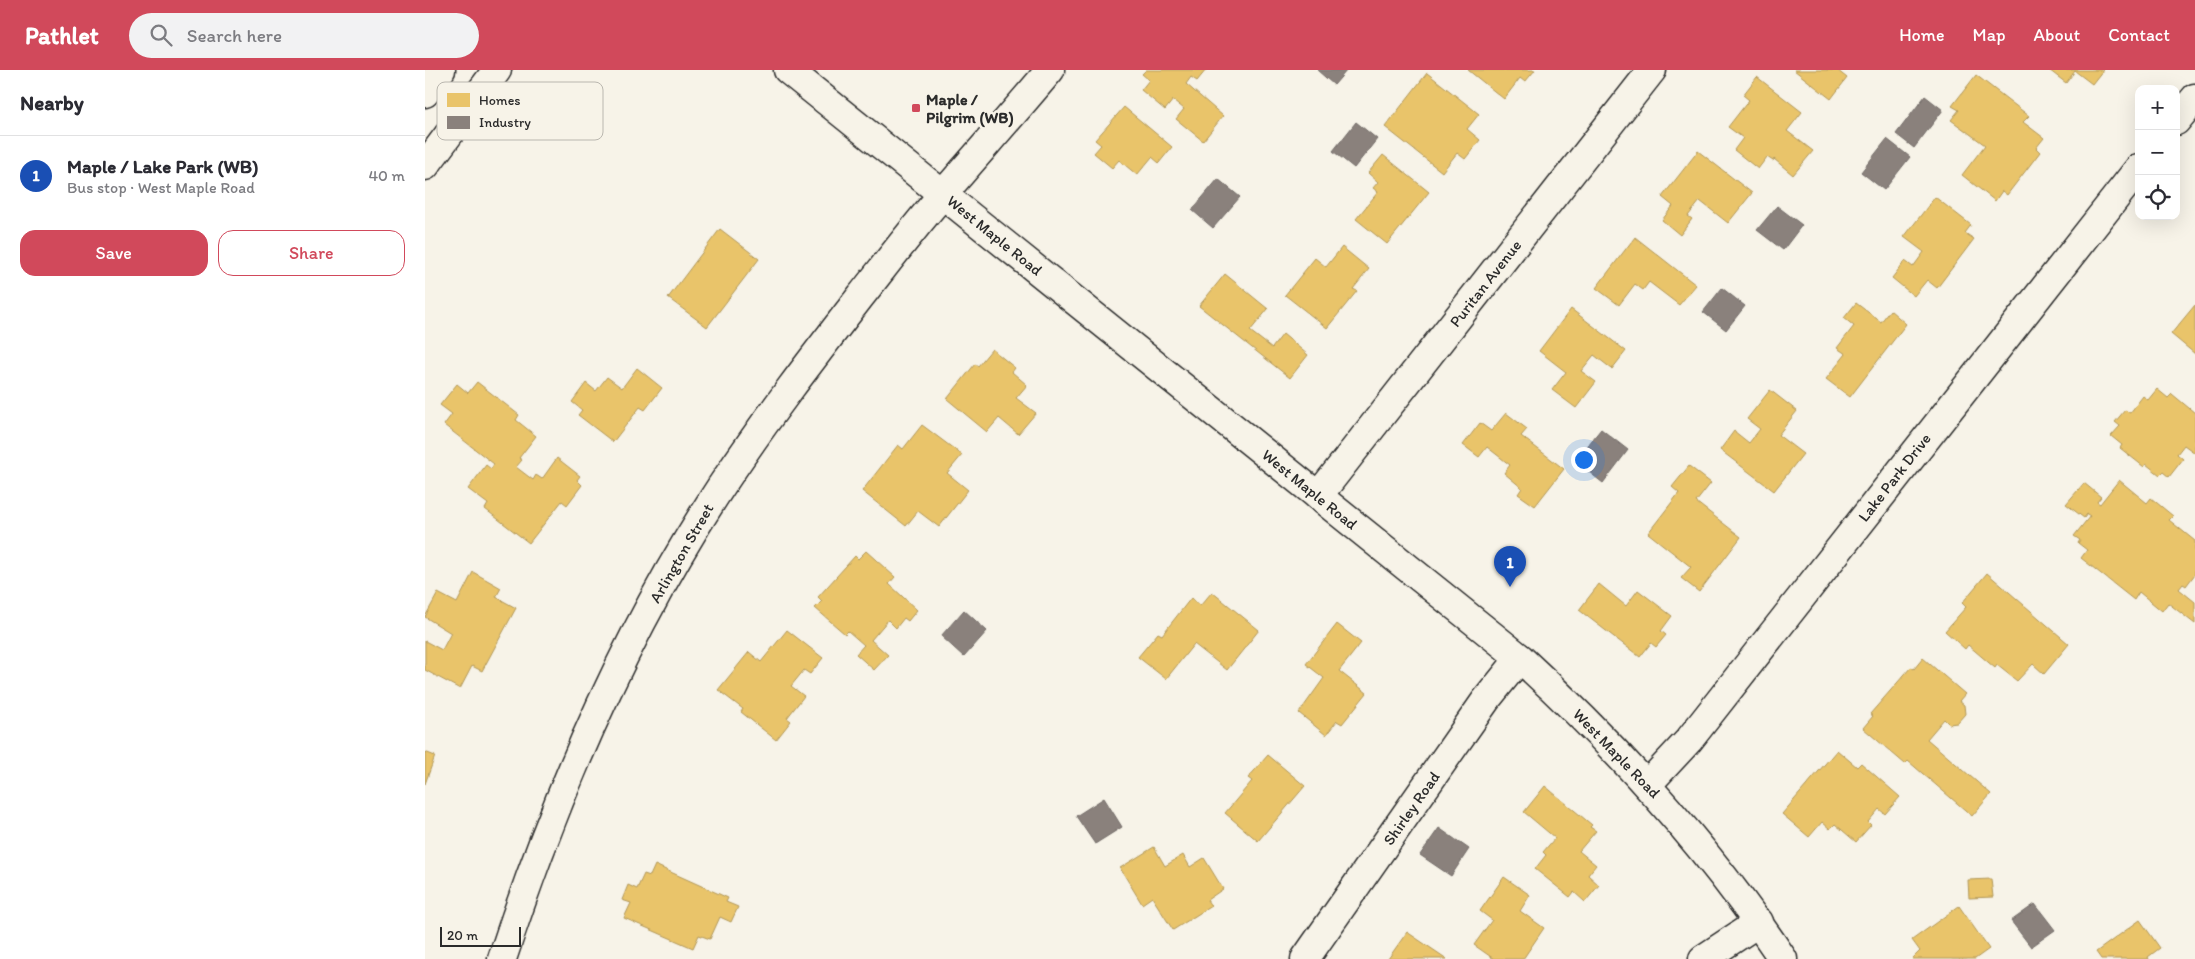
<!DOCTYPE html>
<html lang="en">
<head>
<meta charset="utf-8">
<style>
  body { margin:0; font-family:Itim,sans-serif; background:#f2f2f3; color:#2b2b33 }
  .controls { position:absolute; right:15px; top:15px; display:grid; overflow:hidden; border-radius:10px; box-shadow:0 5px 20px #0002 }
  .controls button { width:45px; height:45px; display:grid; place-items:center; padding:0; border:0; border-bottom:1px solid #e1e1e2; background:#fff; color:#2b2b33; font:25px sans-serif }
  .scale { position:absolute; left:15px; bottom:12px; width:81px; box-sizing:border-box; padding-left:5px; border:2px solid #2b2b2b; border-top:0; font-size:14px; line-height:18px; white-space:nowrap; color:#2b2b2b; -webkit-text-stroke:4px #f7f3e8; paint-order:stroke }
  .you { position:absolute; left:1158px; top:389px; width:18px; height:18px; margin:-12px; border:4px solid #fff; border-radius:50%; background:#1a73e8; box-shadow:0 0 0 8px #1a73e833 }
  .badge { display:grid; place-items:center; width:32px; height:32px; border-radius:50%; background:#d1495b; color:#fff; font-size:16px; font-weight:700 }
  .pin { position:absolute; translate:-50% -41px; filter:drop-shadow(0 1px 2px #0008) }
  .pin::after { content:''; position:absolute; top:26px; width:18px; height:15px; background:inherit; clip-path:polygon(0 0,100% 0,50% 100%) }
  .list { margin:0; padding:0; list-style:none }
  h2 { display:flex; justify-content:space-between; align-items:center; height:65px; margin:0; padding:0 20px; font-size:21px }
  h2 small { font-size:16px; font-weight:400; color:#7c7c81 }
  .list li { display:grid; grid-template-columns:32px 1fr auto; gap:15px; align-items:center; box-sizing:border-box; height:80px; padding:0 20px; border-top:1px solid #e1e1e2 }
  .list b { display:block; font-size:19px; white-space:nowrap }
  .list p { margin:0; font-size:16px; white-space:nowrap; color:#7c7c81 }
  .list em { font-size:16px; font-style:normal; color:#7c7c81 }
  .actions { display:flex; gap:10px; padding:15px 20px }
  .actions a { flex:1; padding:11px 0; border:1px solid #d1495b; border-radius:15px; text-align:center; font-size:18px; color:#d1495b }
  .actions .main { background:#d1495b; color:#fff }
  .icon { flex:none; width:28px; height:28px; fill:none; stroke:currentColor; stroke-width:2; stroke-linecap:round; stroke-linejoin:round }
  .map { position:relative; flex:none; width:1770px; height:889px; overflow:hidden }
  header { display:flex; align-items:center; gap:30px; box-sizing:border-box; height:70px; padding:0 25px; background:#d1495b; color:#fff }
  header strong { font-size:24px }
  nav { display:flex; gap:28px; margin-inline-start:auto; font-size:18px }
  .search { width:350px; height:45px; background:#f2f2f3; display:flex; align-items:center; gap:12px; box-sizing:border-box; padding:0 18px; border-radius:28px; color:#7c7c81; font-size:19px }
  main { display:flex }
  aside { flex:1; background:#fff }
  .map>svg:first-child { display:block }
</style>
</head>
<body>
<header>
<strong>Pathlet</strong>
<div class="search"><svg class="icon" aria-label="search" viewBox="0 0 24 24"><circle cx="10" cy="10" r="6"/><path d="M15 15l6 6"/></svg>Search here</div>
<nav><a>Home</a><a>Map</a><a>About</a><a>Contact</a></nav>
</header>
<main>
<aside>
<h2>Nearby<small></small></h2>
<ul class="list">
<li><span class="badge" style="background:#1a4fb4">1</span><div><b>Maple / Lake Park (WB)</b><p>Bus stop · West Maple Road</p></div><em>40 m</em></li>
</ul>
<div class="actions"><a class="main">Save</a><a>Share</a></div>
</aside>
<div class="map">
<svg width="1770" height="889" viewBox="0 0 1770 889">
  <rect width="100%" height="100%" fill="#f7f3e8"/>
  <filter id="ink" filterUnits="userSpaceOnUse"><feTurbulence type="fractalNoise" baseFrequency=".02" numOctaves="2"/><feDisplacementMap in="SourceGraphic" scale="10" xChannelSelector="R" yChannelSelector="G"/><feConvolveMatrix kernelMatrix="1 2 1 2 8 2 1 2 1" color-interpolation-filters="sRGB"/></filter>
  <g filter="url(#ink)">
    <g fill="#e9c46a" stroke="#b09657">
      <path d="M721,0H781L772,11L766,7L761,14L798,46L778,71L751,49L759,39L748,30L740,40L716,20L724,10L717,4Z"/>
      <path d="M1043,0H1110L1100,12L1095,8L1079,29Z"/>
      <path d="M1369,0H1412L1422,8L1406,29Z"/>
      <path d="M1624,0H1678L1667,14L1650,1L1641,13Z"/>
      <path d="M1002,3L1054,44L1042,59L1055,70L1040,89L1032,83L1017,102L960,57Z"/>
      <path d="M1551,5L1604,46L1598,52L1619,68L1611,78L1615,82L1582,125L1577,121L1570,131L1537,105L1560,75L1526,50L1534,40L1527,36Z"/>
      <path d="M1332,7L1377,42L1362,61L1388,81L1368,105L1349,89L1348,91L1342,87L1333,99L1309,80L1318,68L1303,57L1324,30L1318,25Z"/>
      <path d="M699,37L747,77L734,93L727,87L712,105L694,90L687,98L669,83L676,75L670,70Z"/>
      <path d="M1273,81L1327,123L1303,153L1275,131L1263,146L1267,149L1255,165L1237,150L1248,136L1237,127Z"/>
      <path d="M958,85L1004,122L962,174L931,149L953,122L948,118L953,112L943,103Z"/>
      <path d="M1510,127L1546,155L1540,163L1549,169L1512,218L1502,210L1489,226L1467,208L1480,191L1488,197L1499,182L1479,167Z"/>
      <path d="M295,159L334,189L282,257L243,228Z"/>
      <path d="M1210,167L1271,215L1254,235L1224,212L1218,220L1210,214L1194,235L1171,218Z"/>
      <path d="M917,177L944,199L928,219L932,221L902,258L860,225L890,188L901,197Z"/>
      <path d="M800,204L843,239L825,261L847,278L858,264L883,285L865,308L774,236Z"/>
      <path d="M1431,233L1456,252L1465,240L1481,254L1425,327L1401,309L1421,284L1412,278L1429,256L1419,248Z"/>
      <path d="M1770,235V284L1746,264Z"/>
      <path d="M1146,239L1201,281L1187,299L1169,285L1156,301L1171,312L1151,338L1127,320L1141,302L1114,281Z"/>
      <path d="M567,279L590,298L587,302L602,315L591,328L611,343L593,364L574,348L562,362L522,329L550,294L553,296Z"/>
      <path d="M212,298L237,318L220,340L215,337L188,372L153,345L157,340L147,332L161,313L171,321L182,307L197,318Z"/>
      <path d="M52,312L94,345L91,350L111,366L94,388L97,390L91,397L108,410L111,405L117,409L132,388L155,406L152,410L157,415L142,435L137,431L104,473L60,439L63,434L43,419L61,395L66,399L69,394L19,355L27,344L15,335L32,314L43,323Z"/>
      <path d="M1732,319L1743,328L1747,324L1770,343V383L1759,375L1752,384L1758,389L1744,407L1738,402L1735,405L1721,394L1719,397L1695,378L1697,375L1686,366L1695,356L1690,352L1700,340L1705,343L1718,326L1723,330Z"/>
      <path d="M1345,320L1372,341L1353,365L1378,384L1349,421L1295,380L1309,361L1324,373L1335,359L1322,349Z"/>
      <path d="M1081,343L1102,359L1096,366L1139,399L1110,436L1093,424L1097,418L1079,403L1085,395L1062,377L1054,387L1038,375L1055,353L1066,361Z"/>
      <path d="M497,355L537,385L522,403L543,420L514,457L493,441L481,456L437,421L473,375L478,379Z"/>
      <path d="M1264,396L1286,413L1271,432L1316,467L1274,522L1256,508L1266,497L1223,463L1254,423L1247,417Z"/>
      <path d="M1694,410L1722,433L1726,428L1748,446L1744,450L1770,471V504L1761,516L1758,514L1754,519L1770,532V554L1743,533L1737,541L1714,522L1709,530L1656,488L1662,480L1653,473L1655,470L1649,466L1665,446L1662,444L1659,448L1641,434L1659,413L1676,427L1672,432L1675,434Z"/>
      <path d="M441,481L470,507L464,514L492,540L483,551L479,548L471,558L463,550L446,570L463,585L449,600L431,584L439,575L423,561L420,564L390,538L397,531L393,527L430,486L433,489Z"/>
      <path d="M48,502L76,518L71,527L91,538L57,601L47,596L35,619L0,600V571L17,580L26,563L0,547L13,523L32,533Z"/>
      <path d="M1562,503L1644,574L1619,604L1608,594L1592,611L1572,595L1570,598L1543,575L1540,579L1520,561L1541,537L1537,533Z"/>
      <path d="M1174,514L1201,536L1213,520L1247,546L1236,561L1241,565L1231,577L1226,573L1215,587L1154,540Z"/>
      <path d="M787,522L834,560L802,600L769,574L741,609L713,587L733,563L737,565L766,528L775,536Z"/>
      <path d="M912,554L936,573L914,601L942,623L917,654L912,651L901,665L874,643L899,608L881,594Z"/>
      <path d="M362,560L398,588L385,604L379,600L366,616L379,626L362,648L366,651L351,670L316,642L318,639L293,620L324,582L336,592Z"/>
      <path d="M1498,588L1540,624L1534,631L1539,635L1540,644L1532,653L1524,654L1519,649L1502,669L1566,724L1547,746L1483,691L1480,694L1438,658L1448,646L1445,644L1486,597L1489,599Z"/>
      <path d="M1412,680L1432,697L1436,693L1475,727L1460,744L1454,739L1443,752L1446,755L1431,772L1410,754L1405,759L1397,752L1384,767L1357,744Z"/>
      <path d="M0,682L10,686L0,714Z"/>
      <path d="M843,685L880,716L833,771L800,743L827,711L823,708Z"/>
      <path d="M1120,716L1167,755L1165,757L1171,761L1154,781L1171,795L1163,805L1174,815L1160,832L1149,822L1145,827L1110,799L1121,785L1118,782L1130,768L1099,742Z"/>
      <path d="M729,777L740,796L758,785L765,797L779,788L798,819L782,830L786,836L748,860L727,827L717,834L695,798Z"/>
      <path d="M230,795L303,828L301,832L313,837L306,852L295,847L285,869L274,865L268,878L199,848L206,833L197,830L203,815L212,819L219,804L225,806Z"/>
      <path d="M1079,807L1105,825L1095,841L1119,858L1098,889H1069L1049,875L1067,850L1055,841Z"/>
      <path d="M1566,809L1568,827L1544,828L1543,810Z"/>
      <path d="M1534,836L1564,879L1550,889H1487L1495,881L1487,870Z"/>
      <path d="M1715,850L1735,878L1723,887L1724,889H1676L1671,882Z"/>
      <path d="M982,862L1022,889H963Z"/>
    </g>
    <g fill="#8a817c" stroke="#6e6764">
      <path d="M892,0H922L909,15Z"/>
      <path d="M1500,26L1518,40L1489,78L1471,64Z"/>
      <path d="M931,52L952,69L929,98L908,81Z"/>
      <path d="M1462,69L1485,87L1459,120L1436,102Z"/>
      <path d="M793,109L815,127L788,158L767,140Z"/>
      <path d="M1352,136L1377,155L1358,180L1332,160Z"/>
      <path d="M1297,218L1320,236L1301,260L1278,242Z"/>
      <path d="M1176,359L1203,380L1178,413L1150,391Z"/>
      <path d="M539,540L562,561L539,587L516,566Z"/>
      <path d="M679,728L697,757L670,774L651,746Z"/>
      <path d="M1014,758L1044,779L1026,806L995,785Z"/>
      <path d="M1610,834L1630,860L1606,877L1586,851Z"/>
    </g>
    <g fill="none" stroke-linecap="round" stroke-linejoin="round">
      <defs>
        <g id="minor">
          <path d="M0,23L16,0"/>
          <path d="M1751,51L1770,28"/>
          <path d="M0,96L72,0"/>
          <path d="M893,426L1227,0"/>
          <path d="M1222,715L1264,670L1714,98"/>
          <path d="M77,889C131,723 201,561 297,415C340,350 387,289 435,227C462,193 489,157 518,124C554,82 590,42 625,0"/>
          <path d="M880,889L1061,630L1095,588"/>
          <path d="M1278,889L1334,852"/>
        </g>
        <path id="major" d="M363,0L1095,588C1194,679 1283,777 1358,889"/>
      </defs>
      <use href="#minor" stroke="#2b2b2b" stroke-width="31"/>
      <use href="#major" stroke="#2b2b2b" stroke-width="31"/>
      <use href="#minor" stroke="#f7f3e8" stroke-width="28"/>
      <use href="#major" stroke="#f7f3e8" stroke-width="28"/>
    </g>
  </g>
  <rect fill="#d1495b" stroke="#f7f3e8" stroke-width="2" x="486" y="33" width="10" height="10" rx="2.5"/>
  <g text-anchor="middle" stroke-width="5" stroke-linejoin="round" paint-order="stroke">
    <g font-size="16" font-weight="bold" fill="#2b2b2b" stroke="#f7f3e8" text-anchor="start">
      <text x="501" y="35">Maple /<tspan x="501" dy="18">Pilgrim (WB)</tspan></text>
    </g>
    <g font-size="16" fill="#2b2b2b" stroke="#f7f3e8">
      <text transform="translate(570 165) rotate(39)" y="6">West Maple Road</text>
      <text transform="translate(1060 213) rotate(-52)" y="6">Puritan Avenue</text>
      <text transform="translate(1469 407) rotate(-52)" y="6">Lake Park Drive</text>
      <text transform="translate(885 419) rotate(39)" y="6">West Maple Road</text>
      <text transform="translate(256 483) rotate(-60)" y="6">Arlington Street</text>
      <text transform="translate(1192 683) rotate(46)" y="6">West Maple Road</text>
      <text transform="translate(986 738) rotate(-55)" y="6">Shirley Road</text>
    </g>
  </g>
  <rect x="12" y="12" width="166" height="58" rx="8" fill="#f7f3e8" stroke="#bab7af" stroke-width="1"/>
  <rect x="22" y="23" width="23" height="14" fill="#e9c46a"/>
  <rect x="22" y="46" width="23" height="13" fill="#8a817c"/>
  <g font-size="14" fill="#2b2b2b">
    <text x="54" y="35">Homes</text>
    <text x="54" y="57">Industry</text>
  </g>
</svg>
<div class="controls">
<button>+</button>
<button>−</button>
<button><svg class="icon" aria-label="locate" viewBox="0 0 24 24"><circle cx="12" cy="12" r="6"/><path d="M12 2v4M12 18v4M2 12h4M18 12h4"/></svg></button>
</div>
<div class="scale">20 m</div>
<div class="you"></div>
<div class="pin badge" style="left:1085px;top:517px;background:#1a4fb4">1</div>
</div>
</main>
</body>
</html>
